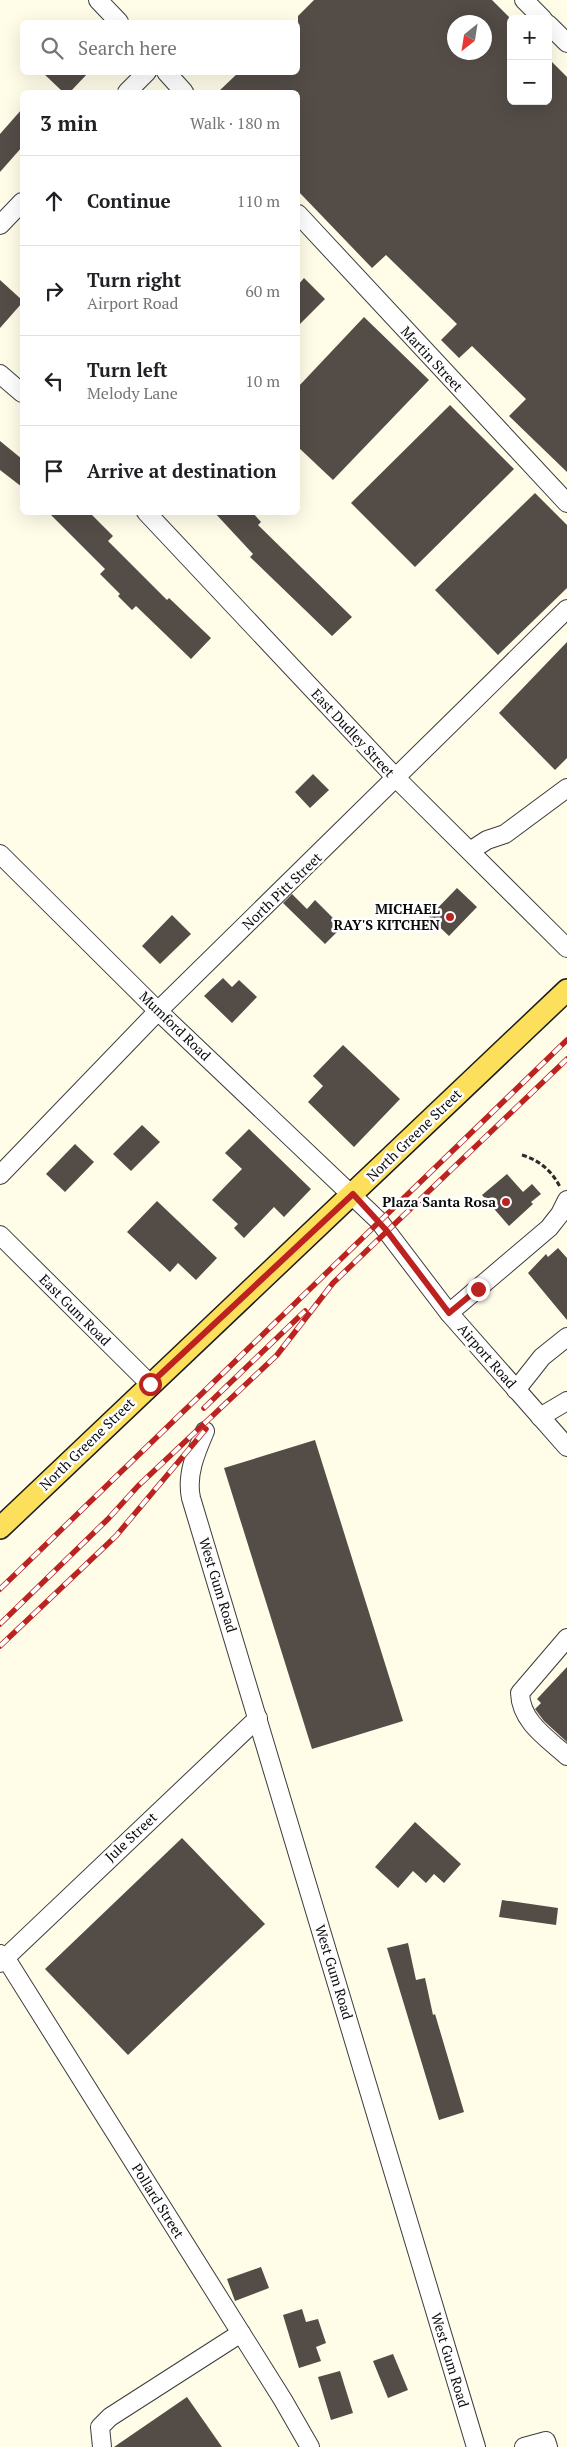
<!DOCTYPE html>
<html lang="en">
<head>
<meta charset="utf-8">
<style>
  body { margin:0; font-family:"PT Serif",serif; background:#f2f2f2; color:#202124 }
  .controls { position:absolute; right:15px; top:15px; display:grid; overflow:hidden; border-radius:8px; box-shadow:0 5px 20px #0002 }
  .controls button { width:45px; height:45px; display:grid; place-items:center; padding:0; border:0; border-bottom:1px solid #e0e0e0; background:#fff; color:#202124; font:25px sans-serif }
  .compass { position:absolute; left:447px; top:15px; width:45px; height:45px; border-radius:50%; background:#fff; box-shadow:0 5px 20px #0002; rotate:210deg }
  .stop { position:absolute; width:15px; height:15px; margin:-11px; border:4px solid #bc2320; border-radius:50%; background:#fff }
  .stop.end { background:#bc2320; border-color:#fff; box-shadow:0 1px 5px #0008 }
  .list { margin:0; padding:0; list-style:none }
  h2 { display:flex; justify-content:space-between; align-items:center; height:65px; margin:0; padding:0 20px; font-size:21px }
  h2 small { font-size:16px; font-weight:400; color:#757577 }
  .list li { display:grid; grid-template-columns:32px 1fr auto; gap:15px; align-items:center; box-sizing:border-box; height:90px; padding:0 20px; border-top:1px solid #e0e0e0 }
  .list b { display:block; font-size:19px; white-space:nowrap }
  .list p { margin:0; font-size:16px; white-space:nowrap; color:#757577 }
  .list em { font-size:16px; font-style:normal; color:#757577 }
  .icon { flex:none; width:28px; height:28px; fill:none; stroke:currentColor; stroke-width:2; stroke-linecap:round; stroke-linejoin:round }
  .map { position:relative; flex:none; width:567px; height:2447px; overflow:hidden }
  .search { position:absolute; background:#fff; box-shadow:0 5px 20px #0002; left:20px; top:20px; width:280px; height:55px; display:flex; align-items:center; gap:12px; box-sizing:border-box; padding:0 18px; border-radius:8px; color:#757577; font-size:19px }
  .panel { position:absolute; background:#fff; box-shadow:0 5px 20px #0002; left:20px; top:90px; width:280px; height:425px; border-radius:8px }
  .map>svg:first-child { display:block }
</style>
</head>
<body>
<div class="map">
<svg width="567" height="2447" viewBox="0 0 567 2447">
  <rect width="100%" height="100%" fill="#fffce8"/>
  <g fill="#534c47" fill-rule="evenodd">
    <path d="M314,0H492L511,19V101H548V58L567,77V472L509,416L526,399L472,346L459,358L441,340L457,324L386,255L372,268L298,191V92H218L239,72H298V16ZM454,22H484V52H454Z"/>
    <path d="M42,72H89L70,92H63Z"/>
    <path d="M22,109V147L0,172V134Z"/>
    <path d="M304,278L325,299L298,326V285Z"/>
    <path d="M0,280L22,300V303L0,328Z"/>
    <path d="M364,317L429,380L333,480L298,447V387Z"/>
    <path d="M450,405L514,469L415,567L351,503Z"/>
    <path d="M0,441L22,459V487L0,470Z"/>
    <path d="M535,493L567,525V588L498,655L435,590Z"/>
    <path d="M48,512H89L113,536L108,541L167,600L169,598L211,638L191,659L136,606L132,610L118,596L120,594L100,574L105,569Z"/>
    <path d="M214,512H252L261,522L258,525L352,617L332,636L250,557L253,554Z"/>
    <path d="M567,642V758L555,770L499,713Z"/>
    <path d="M313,774L329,790L310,808L295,792Z"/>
    <path d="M457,888L477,907L449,936L429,917Z"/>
    <path d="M292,894L307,909L315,900L342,927L325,944L283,903Z"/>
    <path d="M172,915L191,934L160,964L142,946Z"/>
    <path d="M223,978L232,987L239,980L257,997L232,1023L204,996Z"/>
    <path d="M343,1045L400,1099L354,1147L308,1102L323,1086L313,1076Z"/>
    <path d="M142,1125L160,1142L131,1171L113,1154Z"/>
    <path d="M249,1129L311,1189L284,1217L274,1207L244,1238L234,1228L238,1224L212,1200L242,1169L225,1153Z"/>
    <path d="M75,1144L94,1162L65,1192L46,1174Z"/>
    <path d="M507,1174L523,1192L532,1184L541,1194L531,1202L533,1204L509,1226L482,1195Z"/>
    <path d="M157,1201L217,1258L196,1280L178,1263L170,1272L127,1232Z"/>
    <path d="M558,1248L567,1258V1320L528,1273L546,1254L548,1257Z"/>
    <path d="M315,1440L403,1721L312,1749L224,1468Z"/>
    <path d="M567,1667V1742L544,1721L535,1709L541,1703L537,1699Z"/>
    <path d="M415,1822L461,1864L444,1883L434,1874L426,1883L413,1871L398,1888L375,1867Z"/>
    <path d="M182,1838L265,1924L128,2055L45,1969Z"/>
    <path d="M502,1900L558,1908L556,1925L499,1917Z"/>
    <path d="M408,1943L416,1980L425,1978L433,2015L435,2014L464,2112L439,2120L387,1948Z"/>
    <path d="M261,2267L269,2288L235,2301L227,2279Z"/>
    <path d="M302,2309L306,2322L318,2319L326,2343L316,2347L321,2361L299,2368L283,2315Z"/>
    <path d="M393,2354L408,2390L388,2398L373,2361Z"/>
    <path d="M340,2371L353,2413L331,2420L318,2377Z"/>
    <path d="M187,2397L222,2447H114Z"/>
  </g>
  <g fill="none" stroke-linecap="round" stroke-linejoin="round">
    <defs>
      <g id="minor">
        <path d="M98,0L119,22"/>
        <path d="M524,0L543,19"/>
        <path d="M548,24L567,43"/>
        <path d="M166,72L184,92"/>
        <path d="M127,92L147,72"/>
        <path d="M298,214L567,503"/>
        <path d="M0,225L22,202"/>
        <path d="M0,374L22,393"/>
        <path d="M146,512L397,779L567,948"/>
        <path d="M470,851L487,840L505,834L567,788"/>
        <path d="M0,854L158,1011L379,1221L449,1313L567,1447"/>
        <path d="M0,1175L158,1011L567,609"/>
        <path d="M0,1235L150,1384"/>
        <path d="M449,1313L549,1228L560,1214L567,1200"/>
        <path d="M516,1390L542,1357L567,1337"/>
        <path d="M540,1417L567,1401"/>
        <path d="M205,1431C196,1452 186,1475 191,1498L476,2447"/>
        <path d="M567,1638L520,1693C521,1722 547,1738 567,1756"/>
        <path d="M0,1954L5,1957L283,2400L310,2447"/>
        <path d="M0,1963L258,1718"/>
        <path d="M102,2447L100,2427L110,2417L241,2333"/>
        <path d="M524,2447L546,2441L548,2447"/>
      </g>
      <path id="major" d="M0,1528L567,990"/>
    </defs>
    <use href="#minor" stroke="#3d3d3d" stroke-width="20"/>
    <use href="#major" stroke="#1b1b1b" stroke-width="24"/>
    <path stroke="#2c2c2c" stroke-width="3" stroke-dasharray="5 2.5" stroke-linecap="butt" d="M522,1155C539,1160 552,1171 560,1187"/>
    <use href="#minor" stroke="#fff" stroke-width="18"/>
    <use href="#major" stroke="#fcdf5b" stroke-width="21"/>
    <defs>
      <g id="rail">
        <path d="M204,1408L305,1311"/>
        <path d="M0,1589L567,1040"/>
        <path d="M0,1624L108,1519L138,1486L277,1355L333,1283L567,1059"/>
        <path d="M0,1646L116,1536L206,1429"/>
      </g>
    </defs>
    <use href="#rail" stroke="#bc2320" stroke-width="5.5"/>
    <use href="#rail" stroke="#fff" stroke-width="4" stroke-dasharray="11" stroke-linecap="butt"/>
  </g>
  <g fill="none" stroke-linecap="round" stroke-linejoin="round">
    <path stroke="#bc2320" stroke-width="6" d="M150,1384L353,1194L387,1231L449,1313L478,1289"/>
  </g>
  <g fill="#bc2320" stroke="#fff" stroke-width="2">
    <circle cx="450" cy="917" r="5"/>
    <circle cx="506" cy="1202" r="5"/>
  </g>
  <g text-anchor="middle" stroke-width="5" stroke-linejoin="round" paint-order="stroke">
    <g font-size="14" fill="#0a0a0a" stroke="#fff">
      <text transform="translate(432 359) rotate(47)" y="5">Martin Street</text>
      <text transform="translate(353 733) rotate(47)" y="5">East Dudley Street</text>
      <text transform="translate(282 891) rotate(-44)" y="5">North Pitt Street</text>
      <text transform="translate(175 1026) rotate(44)" y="5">Mumford Road</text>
      <text transform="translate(414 1135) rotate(-44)" y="5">North Greene Street</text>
      <text transform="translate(75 1310) rotate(45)" y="5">East Gum Road</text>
      <text transform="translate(487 1356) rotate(49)" y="5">Airport Road</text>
      <text transform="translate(87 1444) rotate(-44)" y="5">North Greene Street</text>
      <text transform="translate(218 1585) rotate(73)" y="5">West Gum Road</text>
      <text transform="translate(131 1837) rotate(-43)" y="5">Jule Street</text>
      <text transform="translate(334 1972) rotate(73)" y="5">West Gum Road</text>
      <text transform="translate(158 2201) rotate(58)" y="5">Pollard Street</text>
      <text transform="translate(450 2360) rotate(73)" y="5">West Gum Road</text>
    </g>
    <g font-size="14" font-weight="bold" fill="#0a0a0a" stroke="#fff" text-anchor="end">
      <text x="440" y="914">MICHAEL<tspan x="440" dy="16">RAY'S KITCHEN</tspan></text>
      <text x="496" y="1207">Plaza Santa Rosa</text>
    </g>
  </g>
</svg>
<div class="controls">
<button>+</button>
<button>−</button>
</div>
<svg class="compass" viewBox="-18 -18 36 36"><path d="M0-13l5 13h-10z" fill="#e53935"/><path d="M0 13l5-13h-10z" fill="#757577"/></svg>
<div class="stop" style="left:150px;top:1384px"></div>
<div class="stop end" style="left:478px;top:1289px"></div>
<div class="search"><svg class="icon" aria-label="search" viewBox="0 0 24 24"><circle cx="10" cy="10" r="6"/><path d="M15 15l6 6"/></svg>Search here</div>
<section class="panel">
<h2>3 min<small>Walk · 180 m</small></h2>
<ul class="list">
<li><svg class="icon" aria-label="ahead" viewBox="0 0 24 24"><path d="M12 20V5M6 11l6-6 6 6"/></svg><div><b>Continue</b></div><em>110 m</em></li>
<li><svg class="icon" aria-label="right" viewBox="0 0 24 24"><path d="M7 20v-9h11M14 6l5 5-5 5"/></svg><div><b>Turn right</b><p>Airport Road</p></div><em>60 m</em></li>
<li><svg class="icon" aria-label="left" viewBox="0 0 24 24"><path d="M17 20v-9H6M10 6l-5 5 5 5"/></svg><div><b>Turn left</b><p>Melody Lane</p></div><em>10 m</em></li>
<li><svg class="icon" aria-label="arrive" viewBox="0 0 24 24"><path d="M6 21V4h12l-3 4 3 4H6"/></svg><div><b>Arrive at destination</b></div></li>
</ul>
</section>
</div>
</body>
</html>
